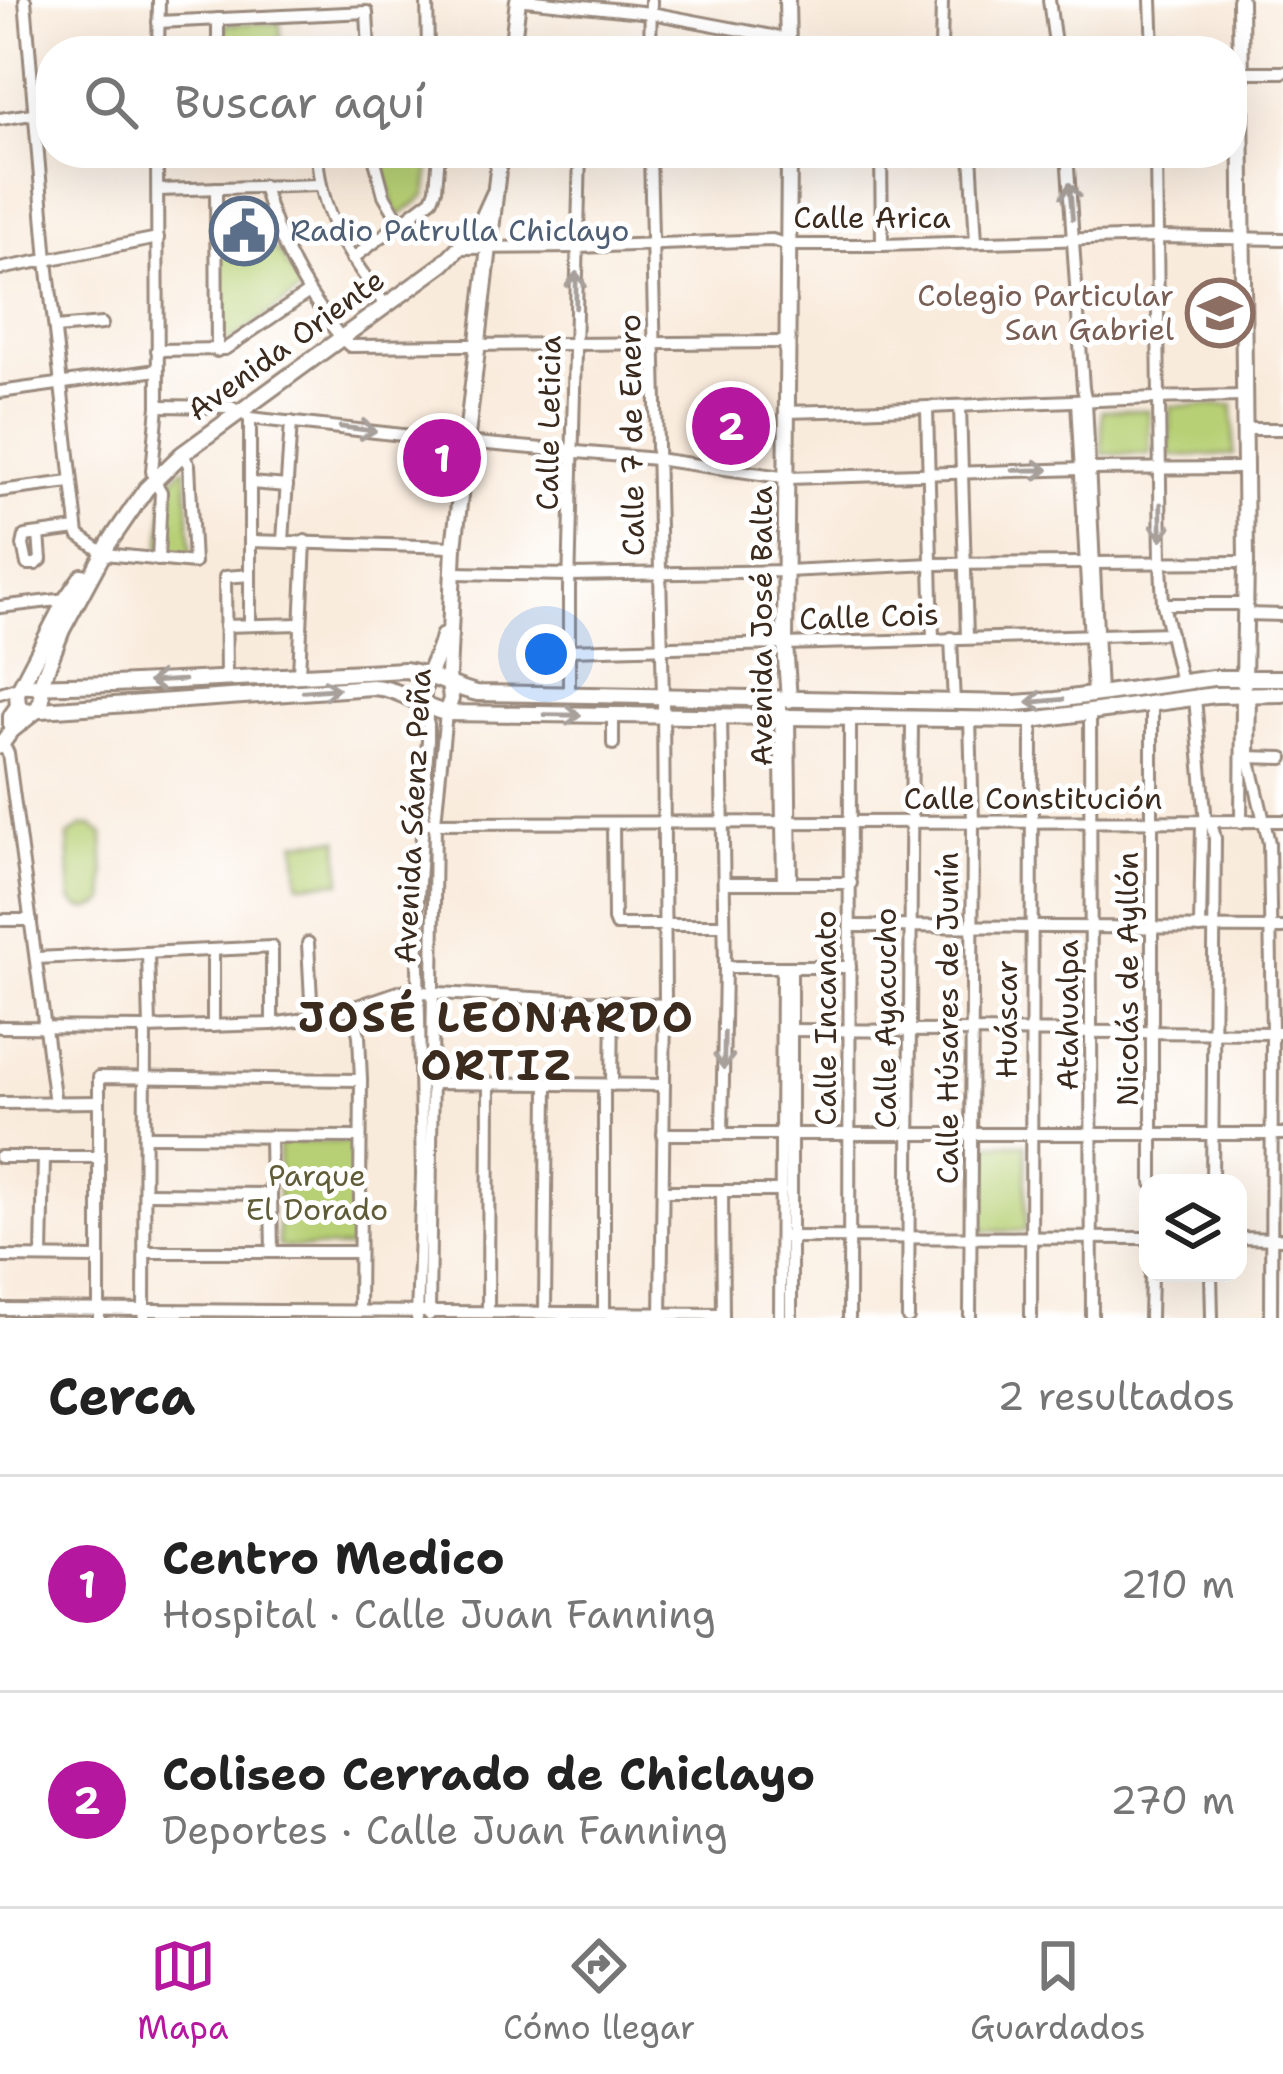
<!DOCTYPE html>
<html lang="es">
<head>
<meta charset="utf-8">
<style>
  body { margin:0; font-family:"Shantell Sans",sans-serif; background:#f2f2f2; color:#222 }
  .controls { position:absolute; right:36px; bottom:36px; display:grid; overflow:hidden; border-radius:24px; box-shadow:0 12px 48px #0002 }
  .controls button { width:108px; height:108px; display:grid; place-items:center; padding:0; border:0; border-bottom:3px solid #e0e0e0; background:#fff; color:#222; font:60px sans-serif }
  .you { position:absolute; left:546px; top:654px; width:42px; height:42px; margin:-30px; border:9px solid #fff; border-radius:50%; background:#1a73e8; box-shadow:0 0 0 18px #1a73e833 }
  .badge { display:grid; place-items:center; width:78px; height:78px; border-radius:50%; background:#b5179e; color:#fff; font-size:39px; font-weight:700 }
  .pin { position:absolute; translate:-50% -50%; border:6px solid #fff; box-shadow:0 3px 12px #0006 }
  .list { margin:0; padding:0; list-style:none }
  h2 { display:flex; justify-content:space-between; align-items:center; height:156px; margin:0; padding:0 48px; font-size:51px }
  h2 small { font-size:39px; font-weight:400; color:#767676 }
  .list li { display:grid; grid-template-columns:78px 1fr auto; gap:36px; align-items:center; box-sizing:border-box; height:216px; padding:0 48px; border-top:3px solid #e0e0e0 }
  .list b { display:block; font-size:45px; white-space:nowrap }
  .list p { margin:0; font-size:39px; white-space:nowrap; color:#767676 }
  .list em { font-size:39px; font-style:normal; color:#767676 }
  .icon { flex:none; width:66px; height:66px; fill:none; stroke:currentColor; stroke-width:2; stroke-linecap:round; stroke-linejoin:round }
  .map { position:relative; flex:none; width:1283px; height:1318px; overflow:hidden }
  .search { position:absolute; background:#fff; box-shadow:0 12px 48px #0002; left:36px; right:36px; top:36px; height:132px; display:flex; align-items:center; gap:30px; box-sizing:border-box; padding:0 42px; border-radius:48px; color:#767676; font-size:45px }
  .sheet { height:588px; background:#fff }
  nav { display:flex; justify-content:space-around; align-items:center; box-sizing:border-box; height:168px; border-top:3px solid #e0e0e0; background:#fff; font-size:33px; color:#767676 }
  nav a { display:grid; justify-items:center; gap:6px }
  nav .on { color:#b5179e }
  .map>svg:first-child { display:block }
</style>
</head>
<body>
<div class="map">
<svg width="1283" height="1318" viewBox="0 0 1283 1318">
  <rect width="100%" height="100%" fill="#fff"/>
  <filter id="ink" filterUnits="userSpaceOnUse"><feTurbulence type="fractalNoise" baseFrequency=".00833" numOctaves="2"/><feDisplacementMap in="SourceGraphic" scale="24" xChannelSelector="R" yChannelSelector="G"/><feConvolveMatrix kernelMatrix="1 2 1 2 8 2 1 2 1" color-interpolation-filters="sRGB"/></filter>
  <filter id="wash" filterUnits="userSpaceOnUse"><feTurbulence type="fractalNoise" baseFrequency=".004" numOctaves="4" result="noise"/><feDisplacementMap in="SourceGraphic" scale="48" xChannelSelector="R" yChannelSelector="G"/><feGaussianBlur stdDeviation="2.7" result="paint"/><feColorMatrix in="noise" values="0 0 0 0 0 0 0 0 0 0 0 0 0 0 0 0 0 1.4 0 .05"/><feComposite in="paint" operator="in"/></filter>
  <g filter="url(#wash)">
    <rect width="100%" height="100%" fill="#f9ebdc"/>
    <g fill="#b7d075" stroke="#797d4a" stroke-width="3">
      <path d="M280,23L281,51H225V24Z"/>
      <path d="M378,153H432L426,195L400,216L396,212Z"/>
      <path d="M221,250H278L302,290L225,345L221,344Z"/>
      <path d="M1233,405L1234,455L1170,456V406Z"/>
      <path d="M1102,410H1149L1150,454H1102Z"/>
      <path d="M183,468H186L192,559L160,556L165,487Z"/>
      <path d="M82,826H92L103,834L106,901C94,910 81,913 71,900L68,836Z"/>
      <path d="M339,839L341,882L299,884L296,842Z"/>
      <path d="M279,1142H357L353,1248L280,1247L278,1245Z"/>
      <rect x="982" y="1144" width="44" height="87"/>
    </g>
  </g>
  <g filter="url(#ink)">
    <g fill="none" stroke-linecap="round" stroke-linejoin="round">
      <defs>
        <g id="minor">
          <path d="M25,0L47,261L78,535L105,554L194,563L189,465L182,454"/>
          <path d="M427,0L428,51"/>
          <path d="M525,0L651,13L788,39"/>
          <path d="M1049,0L1056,51"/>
          <path d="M1151,0L1153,51"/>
          <path d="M158,22L367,12L369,51"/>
          <path d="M158,51L159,0"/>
          <path d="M218,51V19"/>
          <path d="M650,51L651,0"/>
          <path d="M941,51L942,0"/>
          <path d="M1232,72H1283"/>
          <path d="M0,119L51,111"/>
          <path d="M157,153L158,406L152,471L154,480L161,492L158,560"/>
          <path d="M317,153C320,217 349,255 386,306"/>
          <path d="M373,153L384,195L401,224"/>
          <path d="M650,153L663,697L665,1005L661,1318"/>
          <path d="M881,153L882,245"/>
          <path d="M971,153L976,242"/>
          <path d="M1067,153L1083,388L1086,401L1100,693"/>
          <path d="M1156,153L1161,564L1163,604L1181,682"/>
          <path d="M263,186C275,232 293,270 320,308C329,322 338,336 350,346L786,342"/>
          <path d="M216,188L217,351"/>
          <path d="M158,190L318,185"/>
          <path d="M461,248L577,247L772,240L788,245H882L1157,237L1283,239"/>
          <path d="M352,259L432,199L436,189L439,153"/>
          <path d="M0,269L158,238"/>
          <path d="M55,328L102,324"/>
          <path d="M157,350L225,349L309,292"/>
          <path d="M0,392L157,370"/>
          <path d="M1077,401L1093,695"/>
          <path d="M158,406L231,407L250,418L465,442L656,459L788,478L1081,469L1244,468"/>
          <path d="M960,407L967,637"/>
          <path d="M927,409L933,639"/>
          <path d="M787,412C939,408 1091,398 1243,396"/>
          <path d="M250,418V624"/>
          <path d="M1244,429H1283"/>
          <path d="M251,483L287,486"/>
          <path d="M0,491L70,482"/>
          <path d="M39,534L41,560L36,564H27L23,545L25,536L76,529"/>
          <path d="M250,541L454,547"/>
          <path d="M283,541L291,422"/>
          <path d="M453,573L570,575L786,571L932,564L1246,562"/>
          <path d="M1163,604H1246"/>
          <path d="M0,607L66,599"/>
          <path d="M1246,614L1283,615"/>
          <path d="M225,626L301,624"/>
          <path d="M951,638L954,703"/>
          <path d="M569,650L1170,633"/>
          <path d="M299,674L305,541"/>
          <path d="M226,678L225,577L250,575"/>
          <path d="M0,693L22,686"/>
          <path d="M1250,694L1249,757L1269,843L1272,1033L1271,1318"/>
          <path d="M569,695V589L580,153"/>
          <path d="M1195,698L1206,823"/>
          <path d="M780,700L783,883"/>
          <path d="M1090,713L1092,1318"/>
          <path d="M613,715V744"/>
          <path d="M789,715L791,883"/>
          <path d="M721,716L725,967L722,1134"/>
          <path d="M2,743L8,753L55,1103"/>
          <path d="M1244,757L1283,758"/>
          <path d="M1241,822L1242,694"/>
          <path d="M421,823L1283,821"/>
          <path d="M613,823L614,920L616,925H724"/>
          <path d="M1211,823L1215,838L1212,1183"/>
          <path d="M724,883H851"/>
          <path d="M0,920H31"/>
          <path d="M851,926L1283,928"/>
          <path d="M1200,928L1202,823"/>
          <path d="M308,943L312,1019"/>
          <path d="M148,953L150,1028"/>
          <path d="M36,958L272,947V1024"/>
          <path d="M725,967H850"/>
          <path d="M352,1007L359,1035L361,1080L359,1311"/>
          <path d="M213,1026V950"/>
          <path d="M0,1027L145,1028L272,1024L331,1015L401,991L665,1005"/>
          <path d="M782,1030L1283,1033"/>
          <path d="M429,1083L664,1085"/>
          <path d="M612,1085L613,1002"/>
          <path d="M0,1103L99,1102"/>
          <path d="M663,1134H1283"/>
          <path d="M146,1136L360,1137"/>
          <path d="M270,1136L272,1252"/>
          <path d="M0,1157H99"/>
          <path d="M1152,1183V704"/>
          <path d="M663,1191H781"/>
          <path d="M722,1191L723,1318"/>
          <path d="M145,1193L271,1194"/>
          <path d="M782,1237L1148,1238"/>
          <path d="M1238,1238L1283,1239"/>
          <path d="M145,1252H358"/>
          <path d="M0,1257L99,1258"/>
          <path d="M42,1257L44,1157"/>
          <path d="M1211,1273L1212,1318"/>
          <path d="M0,1309L723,1314"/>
          <path d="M488,1312L489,1084"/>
          <path d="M545,1312L547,1084"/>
          <path d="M604,1313V1085"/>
          <path d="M429,1315L435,822L446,713"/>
          <path d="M99,1318V1077L361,1080"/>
          <path d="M144,1318L145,1028"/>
          <path d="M417,1318L422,1174L417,914L428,740V724L423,705"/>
          <path d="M780,1318L782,967"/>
          <path d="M791,1318V967"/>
          <path d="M849,1318L850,718"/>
          <path d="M908,1318L912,718"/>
          <path d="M970,1318L973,822L970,719"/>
          <path d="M1031,1318L1032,720"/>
          <path d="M1150,1318L1151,1273"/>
        </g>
        <g id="major">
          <path d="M787,0L788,51"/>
          <path d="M1240,0L1246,562L1244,683"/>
          <path d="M512,51L518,0"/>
          <path d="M22,686L114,684L405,670C431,673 452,688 477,693L1015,703L1056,700L1213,678H1283"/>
          <path d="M789,700L785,644L789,153"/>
          <path d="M423,705C420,680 438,661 443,636"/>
          <path d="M18,706L27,711L372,687C401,688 419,707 446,713L1032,720L1215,695L1283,694"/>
          <path d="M37,710L42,699L40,686L62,630L109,543L146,489L182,454L443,264L479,227L494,194"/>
          <path d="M446,713L451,699L448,675L454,547L500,153"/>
          <path d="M11,731V716L18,706L17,693L66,599L82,576"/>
          <path d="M0,746L11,731L37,710"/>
        </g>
      </defs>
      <use href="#minor" stroke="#9a8a7d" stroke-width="16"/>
      <use href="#major" stroke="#9a8a7d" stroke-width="20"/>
      <use href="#minor" stroke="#fff" stroke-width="10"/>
      <use href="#major" stroke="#fff" stroke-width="14"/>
    </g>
    <defs><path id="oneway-shaft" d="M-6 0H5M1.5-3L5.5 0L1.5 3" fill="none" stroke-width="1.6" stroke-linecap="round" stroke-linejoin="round" transform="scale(3)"/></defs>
    <g stroke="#a79f9a">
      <use href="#oneway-shaft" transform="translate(1071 201) rotate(-95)"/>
      <use href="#oneway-shaft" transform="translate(576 290) rotate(-89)"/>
      <use href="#oneway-shaft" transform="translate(358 429) rotate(7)"/>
      <use href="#oneway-shaft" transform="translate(1031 470) rotate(-1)"/>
      <use href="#oneway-shaft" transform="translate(1161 522) rotate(89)"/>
      <use href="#oneway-shaft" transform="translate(166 681) rotate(177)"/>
      <use href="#oneway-shaft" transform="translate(321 690) rotate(-4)"/>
      <use href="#oneway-shaft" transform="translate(1045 701) rotate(175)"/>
      <use href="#oneway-shaft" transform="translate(563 715) rotate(1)"/>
      <use href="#oneway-shaft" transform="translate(724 1051) rotate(91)"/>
    </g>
  </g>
  <defs>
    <symbol id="civic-ring" viewBox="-11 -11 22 22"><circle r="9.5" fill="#fff" stroke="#5c6f8a" stroke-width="1.5"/><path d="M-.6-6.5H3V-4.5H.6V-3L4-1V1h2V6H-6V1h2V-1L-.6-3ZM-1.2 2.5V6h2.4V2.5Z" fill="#5c6f8a"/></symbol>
    <symbol id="university-ring" viewBox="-11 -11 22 22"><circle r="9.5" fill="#fff" stroke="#8d6e63" stroke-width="1.5"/><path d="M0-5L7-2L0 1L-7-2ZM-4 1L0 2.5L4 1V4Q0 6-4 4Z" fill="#8d6e63"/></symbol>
  </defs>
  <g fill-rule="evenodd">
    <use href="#civic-ring" x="206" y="193" width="76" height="76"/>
    <use href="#university-ring" x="1182" y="275" width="76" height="76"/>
  </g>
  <g text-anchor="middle" stroke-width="10" stroke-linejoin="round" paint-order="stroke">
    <g font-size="30" fill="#3b2a1e" stroke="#fff">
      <text x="872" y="228">Calle Arica</text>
      <text transform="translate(286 345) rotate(-36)" y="10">Avenida Oriente</text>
      <text transform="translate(549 423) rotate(-89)" y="10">Calle Leticia</text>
      <text transform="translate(632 435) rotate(-91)" y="10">Calle 7 de Enero</text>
      <text transform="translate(869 617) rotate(-2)" y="10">Calle Cois</text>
      <text transform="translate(762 626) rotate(-90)" y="10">Avenida José Balta</text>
      <text x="1033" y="809">Calle Constitución</text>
      <text transform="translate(413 816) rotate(-87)" y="10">Avenida Sáenz Peña</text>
      <text transform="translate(1128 979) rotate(-90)" y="10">Nicolás de Ayllón</text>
      <text transform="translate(1068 1015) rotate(-90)" y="10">Atahualpa</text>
      <text transform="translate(826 1018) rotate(-90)" y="10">Calle Incanato</text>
      <text transform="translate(886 1018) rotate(-90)" y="10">Calle Ayacucho</text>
      <text transform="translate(948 1018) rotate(-90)" y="10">Calle Húsares de Junín</text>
      <text transform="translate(1007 1019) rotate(-90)" y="10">Huáscar</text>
    </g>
    <g font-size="30" fill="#4e5e75" stroke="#fff" text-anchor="start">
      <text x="290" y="241">Radio Patrulla Chiclayo</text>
    </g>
    <g font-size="30" fill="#785e54" stroke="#fff" text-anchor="end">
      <text x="1174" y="306">Colegio Particular<tspan x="1174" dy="34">San Gabriel</tspan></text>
    </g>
    <g font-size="30" fill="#605c38" stroke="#fff">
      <text x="317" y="1186">Parque<tspan x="317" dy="34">El Dorado</tspan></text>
    </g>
    <g font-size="42" font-weight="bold" letter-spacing="3" fill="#3b2a1e" stroke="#fff">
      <text x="497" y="1032">JOSÉ LEONARDO<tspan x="497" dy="48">ORTIZ</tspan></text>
    </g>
  </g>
</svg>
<div class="controls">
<button><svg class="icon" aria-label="layers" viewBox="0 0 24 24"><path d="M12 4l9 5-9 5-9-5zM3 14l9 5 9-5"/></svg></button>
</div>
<div class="you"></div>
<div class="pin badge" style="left:442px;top:458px">1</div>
<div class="pin badge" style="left:731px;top:426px">2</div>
<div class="search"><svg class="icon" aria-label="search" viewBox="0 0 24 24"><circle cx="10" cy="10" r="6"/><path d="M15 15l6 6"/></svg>Buscar aquí</div>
</div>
<section class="sheet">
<h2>Cerca<small>2 resultados</small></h2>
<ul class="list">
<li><span class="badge">1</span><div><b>Centro Medico</b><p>Hospital · Calle Juan Fanning</p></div><em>210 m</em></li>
<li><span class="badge">2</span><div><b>Coliseo Cerrado de Chiclayo</b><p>Deportes · Calle Juan Fanning</p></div><em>270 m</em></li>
</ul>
</section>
<nav>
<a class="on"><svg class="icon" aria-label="map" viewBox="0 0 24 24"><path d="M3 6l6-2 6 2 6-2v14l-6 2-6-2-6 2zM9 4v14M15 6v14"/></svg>Mapa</a>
<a><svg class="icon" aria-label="directions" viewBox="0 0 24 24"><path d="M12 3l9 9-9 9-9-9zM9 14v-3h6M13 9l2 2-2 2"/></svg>Cómo llegar</a>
<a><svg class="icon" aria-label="saved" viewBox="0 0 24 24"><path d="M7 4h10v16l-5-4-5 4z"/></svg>Guardados</a>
</nav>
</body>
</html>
